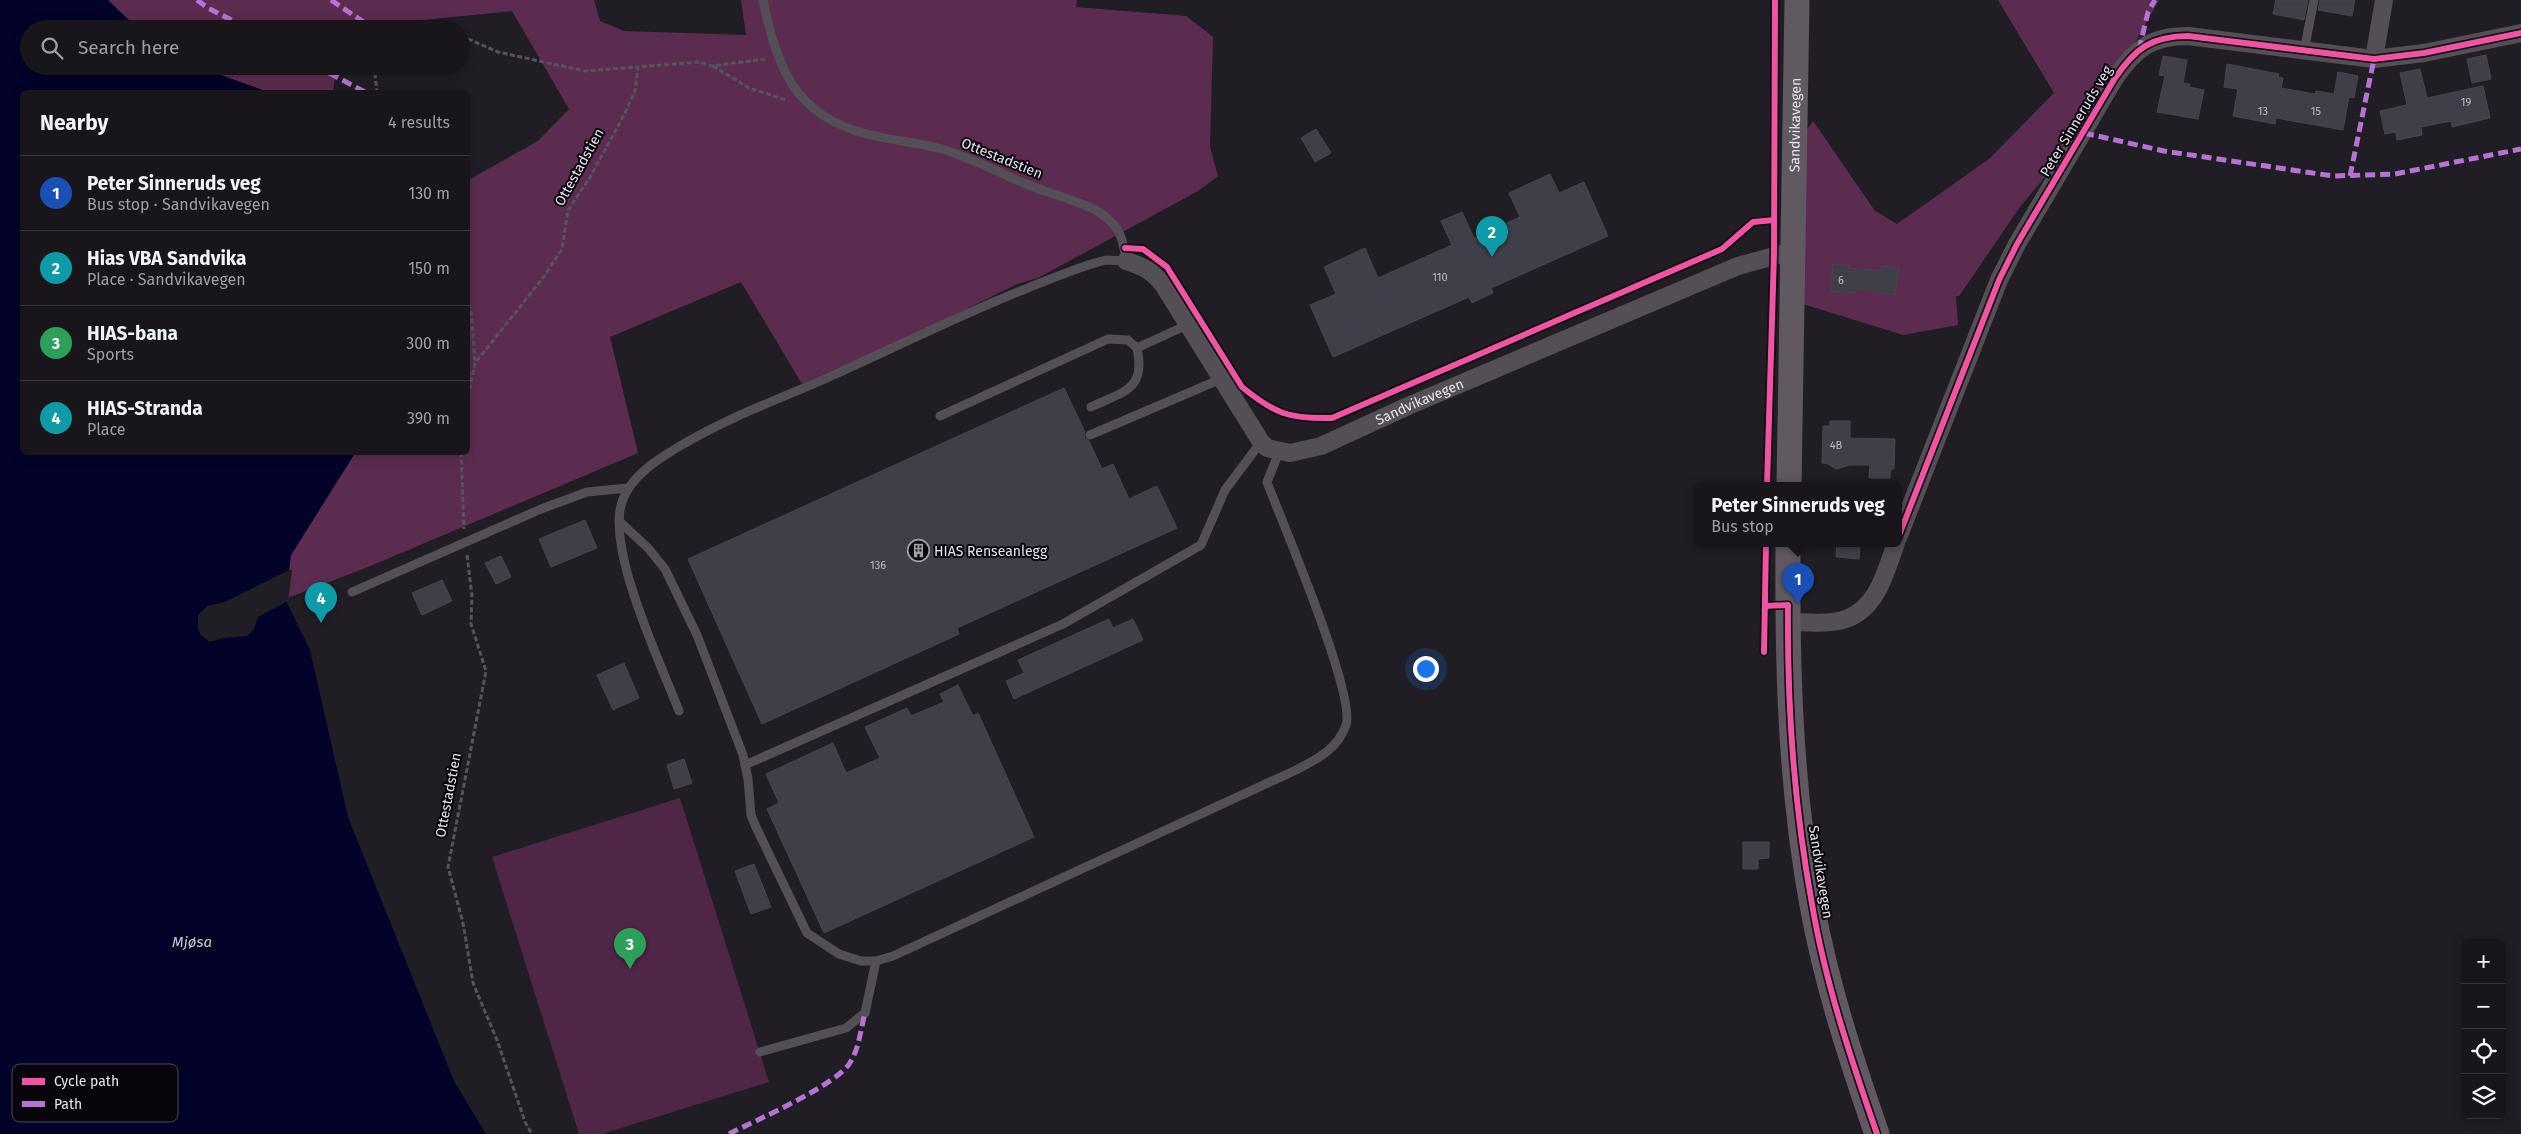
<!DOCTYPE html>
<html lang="en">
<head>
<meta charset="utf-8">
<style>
  body { margin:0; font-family:"Fira Sans",sans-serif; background:#252328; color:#f1f3f6 }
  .controls { position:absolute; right:15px; bottom:15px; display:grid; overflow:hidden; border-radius:8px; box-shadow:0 2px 12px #0003 }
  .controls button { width:45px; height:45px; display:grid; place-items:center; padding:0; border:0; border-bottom:1px solid #36353a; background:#18161b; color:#f1f3f6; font:25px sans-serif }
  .you { position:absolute; left:1425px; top:668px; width:18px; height:18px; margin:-12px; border:4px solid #fff; border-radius:50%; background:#1a73e8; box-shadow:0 0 0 8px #1a73e833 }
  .badge { display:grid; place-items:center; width:32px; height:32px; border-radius:50%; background:#db2777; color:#fff; font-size:16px; font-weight:700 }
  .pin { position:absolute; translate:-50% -41px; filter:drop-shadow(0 1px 2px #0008) }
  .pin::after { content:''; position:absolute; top:26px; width:18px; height:15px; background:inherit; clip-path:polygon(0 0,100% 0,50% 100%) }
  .popup { position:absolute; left:1694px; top:482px; width:208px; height:65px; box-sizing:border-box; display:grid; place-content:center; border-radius:8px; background:#18161b; filter:drop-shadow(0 1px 4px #0005); font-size:16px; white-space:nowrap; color:#9f9fa3 }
  .popup b { font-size:19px; color:#f1f3f6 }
  .popup::after { content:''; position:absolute; left:50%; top:100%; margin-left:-10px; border:10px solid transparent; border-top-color:#18161b }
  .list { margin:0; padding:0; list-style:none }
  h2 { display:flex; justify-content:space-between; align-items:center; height:65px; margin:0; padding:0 20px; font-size:21px }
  h2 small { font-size:16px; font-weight:400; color:#9f9fa3 }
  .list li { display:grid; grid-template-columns:32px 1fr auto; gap:15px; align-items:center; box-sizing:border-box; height:75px; padding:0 20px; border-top:1px solid #36353a }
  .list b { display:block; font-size:19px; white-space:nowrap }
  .list p { margin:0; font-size:16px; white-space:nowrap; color:#9f9fa3 }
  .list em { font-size:16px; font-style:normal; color:#9f9fa3 }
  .icon { flex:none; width:28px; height:28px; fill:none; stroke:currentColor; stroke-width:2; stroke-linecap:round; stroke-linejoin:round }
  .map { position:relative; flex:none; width:2521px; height:1134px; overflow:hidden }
  .search { position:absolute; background:#18161b; box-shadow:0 2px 12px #0003; left:20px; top:20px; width:450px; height:55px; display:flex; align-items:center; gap:12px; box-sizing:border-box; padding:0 18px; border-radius:28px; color:#9f9fa3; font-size:19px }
  .panel { position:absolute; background:#18161b; box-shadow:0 2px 12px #0003; left:20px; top:90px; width:450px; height:365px; border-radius:8px }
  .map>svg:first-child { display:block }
</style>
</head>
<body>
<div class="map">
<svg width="2521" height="1134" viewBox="0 0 2521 1134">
  <rect width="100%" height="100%" fill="#201e24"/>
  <path fill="#502646" d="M680,798L769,1082L602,1134H579L492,857Z"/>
  <g fill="#5b2c4f">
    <path d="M108,0H594L600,21L624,31L746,35L741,0H1077L1076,7L1186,16L1213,37L1210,147L1218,176L1198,191L1038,278L1017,284L916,334L802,384L741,282L610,337L638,453L368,567L285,599L291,555L355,453L468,452V179H470L538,141L569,109L512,11L402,22L391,29H138Z"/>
    <path d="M1998,0H2159L2091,121L2020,207L1959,296H1956L1958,325L1903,335L1803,304L1797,144L1813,121L1875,211L1897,224L1989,159L2054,93Z"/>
    <path d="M196,66H336L333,92H268Z"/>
  </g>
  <path fill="#030329" d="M0,0H108L138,29H29V66H196L268,92H22V452L355,453L291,555L285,599L310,650L348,817L454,1081L486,1134H0Z"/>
  <path fill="#201e24" d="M289,570H292L288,601L258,617L254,629L247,636L223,638L210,642L201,635L198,629V615L207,606L225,602Z"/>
  <g fill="#3f3e49" stroke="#46464c">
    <path d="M2276,0H2308L2304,20L2273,14Z"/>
    <path d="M2320,0H2355L2352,16L2318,10Z"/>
    <path d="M2486,55L2491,79L2472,83L2467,59Z"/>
    <path d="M2163,56L2187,60L2183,83L2190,84L2189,87L2204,90L2198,119L2157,112L2165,76L2159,75Z"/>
    <path d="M2227,64L2279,74L2278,77L2283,78L2281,88L2315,94L2316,91L2334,94L2338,72L2358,76L2354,98L2349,97L2343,130L2276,118L2275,124L2233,116L2238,89L2224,87Z"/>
    <path d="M2420,69L2427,98L2483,86L2490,118L2452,127L2451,121L2421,127L2422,135L2397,140L2396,132L2385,134L2380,111L2407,105L2400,73Z"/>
    <path d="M1316,129L1331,153L1315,162L1301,138Z"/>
    <path d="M1550,174L1559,193L1584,182L1608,236L1491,288L1493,293L1472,303L1469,297L1333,357L1310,305L1336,294L1324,267L1365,248L1378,278L1452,245L1441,221L1462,212L1474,238L1520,217L1509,193Z"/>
    <path d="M1833,264L1849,265L1848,268L1881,271L1882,266L1899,268L1895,295L1856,289V293L1831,291Z"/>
    <path d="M1064,388L1085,432L1084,438L1089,441L1102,469L1113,464L1129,499L1157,486L1177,528L957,628L959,634L762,724L688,559Z"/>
    <path d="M1830,421H1850V438L1895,439L1894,469H1891L1890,478H1869L1870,465H1850L1836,469L1828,464L1822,463L1823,426H1830Z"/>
    <path d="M585,520L597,548L551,567L539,539Z"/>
    <path d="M1837,543H1860L1859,559L1836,557Z"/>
    <path d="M501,556L511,577L496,584L485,563Z"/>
    <path d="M442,580L452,601L422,615L412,593Z"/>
    <path d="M1109,619L1113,628L1133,619L1143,640L1014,699L1006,681L1024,673L1018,660Z"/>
    <path d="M624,663L639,698L613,710L597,675Z"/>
    <path d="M958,685L973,716L978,713L1034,837L824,933L767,809L779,803L766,774L833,743L846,773L880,758L865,727L907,708L911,716L944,702L940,694Z"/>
    <path d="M684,759L692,783L674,789L667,765Z"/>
    <path d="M1743,842H1769V858L1758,859V869H1743Z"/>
    <path d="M754,864L771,907L751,914L735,871Z"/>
  </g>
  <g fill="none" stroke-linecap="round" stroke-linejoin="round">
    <g stroke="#57535a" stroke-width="3" stroke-dasharray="5 2.5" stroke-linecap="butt">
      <path d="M382,29C404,21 425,23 446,29"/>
      <path d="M461,36L498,52L585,71L637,67"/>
      <path d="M374,66L377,92"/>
      <path d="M713,66L749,88L786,100"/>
      <path d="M468,304L471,311L475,362"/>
      <path d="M468,397L475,363L543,278L562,249L568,210L589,179L624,115L635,91L638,67L700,62L712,66L765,59"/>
      <path d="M461,452L464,529"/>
      <path d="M467,555L472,596L471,624L486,671L448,867L463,923L473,983L497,1040L525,1122L532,1134"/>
    </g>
    <g stroke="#544e56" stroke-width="9">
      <path d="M2304,51L2314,0"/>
      <path d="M1091,407C1124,391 1146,390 1137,348"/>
      <path d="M940,416L1108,339L1128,340L1137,348L1189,324"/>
      <path d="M1090,435L1221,379"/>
      <path d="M619,521L648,548L665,569L697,635L743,755L748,779L751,815L755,825L807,933L839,954L861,961H876"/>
      <path d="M352,592L541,509L587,492L628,488"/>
      <path d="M679,711C661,664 606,549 622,502C631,474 663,456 687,442C735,414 788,396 838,373C921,335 1003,295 1088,265L1106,260L1126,261C1123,235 1118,223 1094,209C1072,199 1048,193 1026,184C998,172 971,158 942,149C917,142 892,141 867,134C794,116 777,67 763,0"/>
      <path d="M745,765L1063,624L1201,545L1225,490L1261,442"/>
      <path d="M760,1052L846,1028L865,1013L876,961L893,956L1296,770C1317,759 1338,749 1346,725C1356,694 1282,522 1267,482L1279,452"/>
    </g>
    <g stroke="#544e56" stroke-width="18">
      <path d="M2374,59L2384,0"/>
      <path id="s1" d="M1126,261C1143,266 1154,272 1164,286L1261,442L1267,448L1290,453L1321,446L1408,406L1738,266L1793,251"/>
      <path d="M1898,538L1999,280L2017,244L2115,78C2135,49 2151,36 2188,36L2374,59L2424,53L2521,33"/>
      <path d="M1788,622C1806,622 1829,625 1846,619C1878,608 1886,570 1896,543"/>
    </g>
    <g stroke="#605962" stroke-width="25">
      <path id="s2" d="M1789,485L1797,0"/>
      <path d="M1788,543C1787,664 1790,785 1812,905C1826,983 1851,1059 1877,1134"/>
    </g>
    <g stroke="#b673d3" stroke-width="5" stroke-dasharray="10 5" stroke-linecap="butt">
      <path d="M197,0L208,8L249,29"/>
      <path d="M331,0L374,29"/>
      <path d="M2139,50L2148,12L2155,0"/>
      <path d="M316,66L365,92"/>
      <path d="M2084,133L2164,151L2333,176L2395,174L2521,149"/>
      <path d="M2350,176L2374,59"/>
      <path d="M729,1134C756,1120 840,1084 851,1061C859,1048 861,1028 865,1013"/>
    </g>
    <defs>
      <g id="cycleway">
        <path d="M1125,248L1143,249L1167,267L1242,387C1275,414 1289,419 1332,418L1722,249L1753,222L1774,220"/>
        <path d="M1767,485L1774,254L1775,0"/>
        <path d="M1898,538L1999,280L2017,244L2115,78C2135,49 2151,36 2188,36L2374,59L2424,53L2521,33"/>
        <path d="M1765,606L1788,605C1787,705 1794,806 1812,904C1825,982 1851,1059 1877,1134"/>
        <path d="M1764,652L1766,543"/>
      </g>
    </defs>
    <use href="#cycleway" stroke="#08060c" stroke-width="9"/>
    <use href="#cycleway" stroke="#f153a3" stroke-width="6"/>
  </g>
  <defs>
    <symbol id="building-ring" viewBox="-11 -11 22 22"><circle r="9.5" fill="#08060c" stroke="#a19fa7" stroke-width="1.5"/><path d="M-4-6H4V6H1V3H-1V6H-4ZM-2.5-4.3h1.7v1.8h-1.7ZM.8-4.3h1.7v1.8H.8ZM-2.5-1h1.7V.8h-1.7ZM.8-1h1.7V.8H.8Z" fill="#a19fa7"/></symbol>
  </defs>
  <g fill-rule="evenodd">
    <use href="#building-ring" x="906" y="538" width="25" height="25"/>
  </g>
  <g text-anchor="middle" stroke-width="4" stroke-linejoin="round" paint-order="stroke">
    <g font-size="11" fill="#bdbac5">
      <text x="2466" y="106">19</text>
      <text x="2263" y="115">13</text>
      <text x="2316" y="115">15</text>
      <text x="1440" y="281">110</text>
      <text x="1841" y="284">6</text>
      <text x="1836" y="449">4B</text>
      <text x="878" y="569">136</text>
    </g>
    <g font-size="14" fill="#e7e4ee" stroke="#08060c">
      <text transform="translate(2076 121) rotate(-59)" y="5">Peter Sinneruds veg</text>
      <text dy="5" stroke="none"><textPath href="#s2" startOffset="360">Sandvikavegen</textPath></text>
      <text transform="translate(1002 158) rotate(22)" y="5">Ottestadstien</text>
      <text transform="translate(579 167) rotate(-61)" y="5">Ottestadstien</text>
      <text dy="5" stroke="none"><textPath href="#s1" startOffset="402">Sandvikavegen</textPath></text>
      <text transform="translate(448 795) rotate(-79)" y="5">Ottestadstien</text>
      <text transform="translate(1821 872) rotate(81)" y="5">Sandvikavegen</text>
    </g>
    <g font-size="14" fill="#e7e4ee" stroke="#08060c" text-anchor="start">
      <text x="934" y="556">HIAS Renseanlegg</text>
    </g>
    <g font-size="15" font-style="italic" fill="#b3ccfd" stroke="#08060c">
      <text x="192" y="947">Mjøsa</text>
    </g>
  </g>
  <rect x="12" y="1064" width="166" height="58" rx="8" fill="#08060c" stroke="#4b4950" stroke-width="1"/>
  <rect x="22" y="1078" width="23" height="7" fill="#f153a3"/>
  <rect x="22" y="1101" width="23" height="6" fill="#b673d3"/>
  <g font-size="14" fill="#e7e4ee">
    <text x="54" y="1086">Cycle path</text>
    <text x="54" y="1109">Path</text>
  </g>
</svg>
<div class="controls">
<button>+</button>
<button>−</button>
<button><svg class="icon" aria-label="locate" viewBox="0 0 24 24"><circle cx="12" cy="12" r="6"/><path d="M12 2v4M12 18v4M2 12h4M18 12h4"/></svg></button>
<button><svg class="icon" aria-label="layers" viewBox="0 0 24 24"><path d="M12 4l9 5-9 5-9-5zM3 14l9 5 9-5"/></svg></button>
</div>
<div class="you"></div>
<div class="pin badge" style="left:1798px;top:604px;background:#1a4fb4">1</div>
<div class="popup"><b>Peter Sinneruds veg</b>Bus stop</div>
<div class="pin badge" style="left:1492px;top:257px;background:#0f9aa8">2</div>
<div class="pin badge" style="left:630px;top:969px;background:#2e9e5b">3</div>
<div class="pin badge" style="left:321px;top:623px;background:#0f9aa8">4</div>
<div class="search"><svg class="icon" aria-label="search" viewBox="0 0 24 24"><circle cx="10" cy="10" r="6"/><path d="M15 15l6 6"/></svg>Search here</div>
<section class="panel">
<h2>Nearby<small>4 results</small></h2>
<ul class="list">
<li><span class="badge" style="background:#1a4fb4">1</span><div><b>Peter Sinneruds veg</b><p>Bus stop · Sandvikavegen</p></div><em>130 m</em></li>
<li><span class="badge" style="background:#0f9aa8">2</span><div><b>Hias VBA Sandvika</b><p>Place · Sandvikavegen</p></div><em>150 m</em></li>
<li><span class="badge" style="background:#2e9e5b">3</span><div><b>HIAS-bana</b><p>Sports</p></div><em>300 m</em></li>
<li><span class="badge" style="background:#0f9aa8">4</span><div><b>HIAS-Stranda</b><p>Place</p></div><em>390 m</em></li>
</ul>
</section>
</div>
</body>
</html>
